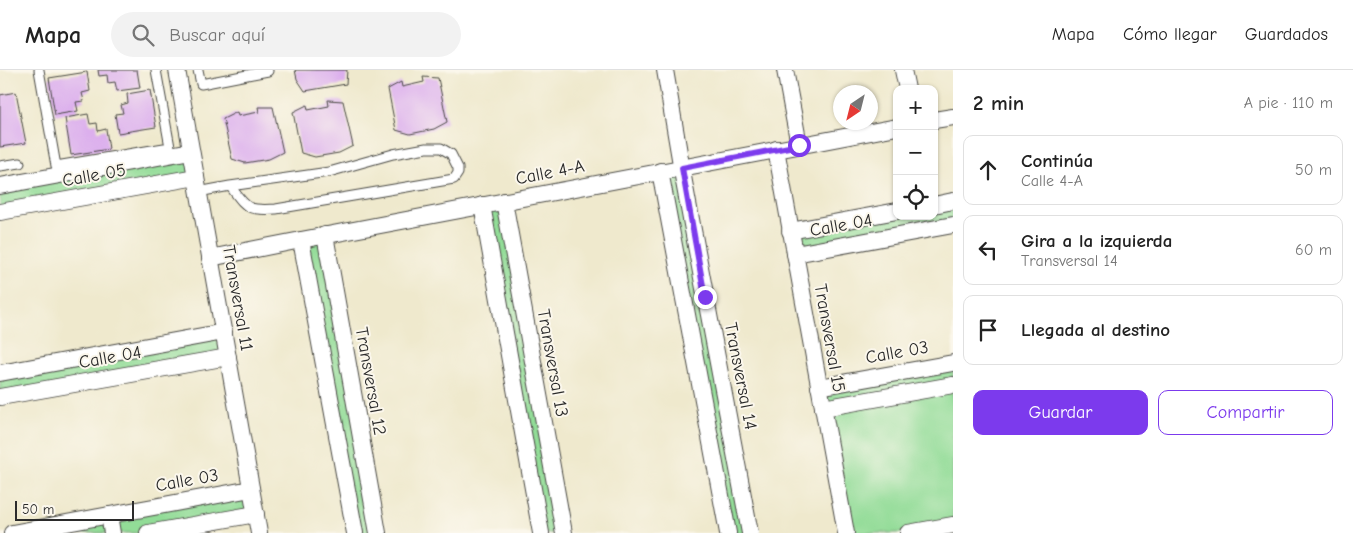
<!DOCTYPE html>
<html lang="es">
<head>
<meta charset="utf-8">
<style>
  body { margin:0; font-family:"Comic Neue",sans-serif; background:#f2f2f2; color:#222 }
  .controls { position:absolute; right:15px; top:15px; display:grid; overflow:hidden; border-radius:10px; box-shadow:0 1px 4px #0004 }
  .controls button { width:45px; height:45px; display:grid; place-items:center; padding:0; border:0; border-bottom:1px solid #e0e0e0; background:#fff; color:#222; font:25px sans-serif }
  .compass { position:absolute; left:833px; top:15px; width:45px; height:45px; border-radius:50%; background:#fff; box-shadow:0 1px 4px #0004; rotate:215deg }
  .scale { position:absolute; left:15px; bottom:12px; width:119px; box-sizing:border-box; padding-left:5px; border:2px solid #2b2b2b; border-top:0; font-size:14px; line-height:18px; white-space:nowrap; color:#2b2b2b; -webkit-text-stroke:4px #fbf7ec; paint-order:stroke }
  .stop { position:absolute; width:15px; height:15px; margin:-11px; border:4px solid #7c3aed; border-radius:50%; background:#fff }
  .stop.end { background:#7c3aed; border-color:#fff; box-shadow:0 1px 5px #0008 }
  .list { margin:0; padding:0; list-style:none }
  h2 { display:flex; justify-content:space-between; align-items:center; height:65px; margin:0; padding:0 20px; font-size:21px }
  h2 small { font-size:16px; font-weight:400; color:#767676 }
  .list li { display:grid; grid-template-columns:32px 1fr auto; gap:15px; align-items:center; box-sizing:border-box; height:70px; margin:0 10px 10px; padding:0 10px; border:1px solid #e0e0e0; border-radius:10px }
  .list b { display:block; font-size:19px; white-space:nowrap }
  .list p { margin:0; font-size:16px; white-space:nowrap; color:#767676 }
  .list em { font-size:16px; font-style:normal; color:#767676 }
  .actions { display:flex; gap:10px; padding:15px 20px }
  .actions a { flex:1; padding:11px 0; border:1px solid #7c3aed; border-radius:10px; text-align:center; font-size:18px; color:#7c3aed }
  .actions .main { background:#7c3aed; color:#fff }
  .icon { flex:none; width:28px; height:28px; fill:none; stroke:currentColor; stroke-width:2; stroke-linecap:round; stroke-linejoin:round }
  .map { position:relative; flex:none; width:953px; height:463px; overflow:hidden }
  header { display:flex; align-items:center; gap:30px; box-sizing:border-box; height:70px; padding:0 25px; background:#fff; border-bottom:1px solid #e0e0e0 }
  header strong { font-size:24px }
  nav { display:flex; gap:28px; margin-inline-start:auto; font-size:18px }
  .search { width:350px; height:45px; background:#f2f2f2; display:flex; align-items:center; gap:12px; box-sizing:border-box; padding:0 18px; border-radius:28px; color:#767676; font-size:19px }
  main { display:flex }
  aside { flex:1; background:#fff }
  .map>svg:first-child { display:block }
</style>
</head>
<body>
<header>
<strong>Mapa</strong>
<div class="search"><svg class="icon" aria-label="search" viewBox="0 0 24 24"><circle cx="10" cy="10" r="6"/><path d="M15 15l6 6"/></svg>Buscar aquí</div>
<nav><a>Mapa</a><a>Cómo llegar</a><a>Guardados</a></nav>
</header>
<main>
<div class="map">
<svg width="953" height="463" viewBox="0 0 953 463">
  <rect width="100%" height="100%" fill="#fbf7ec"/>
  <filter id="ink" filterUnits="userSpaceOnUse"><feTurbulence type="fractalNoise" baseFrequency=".02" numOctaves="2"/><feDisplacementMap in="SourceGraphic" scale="10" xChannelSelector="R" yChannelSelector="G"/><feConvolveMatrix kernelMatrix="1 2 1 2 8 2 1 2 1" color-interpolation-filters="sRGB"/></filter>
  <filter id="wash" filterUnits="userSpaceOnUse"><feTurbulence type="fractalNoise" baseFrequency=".0096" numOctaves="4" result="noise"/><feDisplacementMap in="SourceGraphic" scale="20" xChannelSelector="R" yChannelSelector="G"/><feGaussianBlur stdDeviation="1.12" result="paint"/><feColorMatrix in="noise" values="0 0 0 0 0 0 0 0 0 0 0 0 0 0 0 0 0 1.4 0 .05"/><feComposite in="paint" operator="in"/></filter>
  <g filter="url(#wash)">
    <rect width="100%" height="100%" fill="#efe9cd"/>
    <g fill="#92dc97" stroke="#5e8461">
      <path d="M191,81L196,107L0,142V116Z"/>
      <path d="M681,97L750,463H728L660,101Z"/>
      <path d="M503,131L564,463H541L483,149Z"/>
      <path d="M953,131V155L795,184L791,161L897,146H934V135Z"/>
      <path d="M325,165L378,463H355L302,169Z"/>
      <path d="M223,263L228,286L0,327V303Z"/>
      <path d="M953,292V463H846L819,316Z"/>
      <path d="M251,419L256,444L148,463H12Z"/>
    </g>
    <g id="blocks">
      <g fill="#dbaeed">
        <path d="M98,0H137L140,18L117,21L115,12L108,13L107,5L99,6Z"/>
        <path d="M295,0H347L346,14L305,21L297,9Z"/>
        <path d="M87,2L90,21L82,23L84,31L76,32L78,41L55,45L49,8Z"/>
        <path d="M423,7L438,8L447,52L434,59L410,64L396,60L388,19L401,12L402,17L424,12Z"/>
        <path d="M150,20L156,57L118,63L115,44L123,43L121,35L128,33L127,24Z"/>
        <path d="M16,22L26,73L0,77V25Z"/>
        <path d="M328,30L343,31L353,76L339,83L315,87L301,83L293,42L307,35L308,40L329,36Z"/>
        <path d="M258,37H273L283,82L269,89L245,93L232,89L223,49L237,42L238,46L259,42Z"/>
        <path d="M88,44L90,54L97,53L98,61L106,59L109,79L71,85L65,48Z"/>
      </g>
    </g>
  </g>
  <g filter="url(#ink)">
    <use href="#blocks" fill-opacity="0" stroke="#484843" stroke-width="1"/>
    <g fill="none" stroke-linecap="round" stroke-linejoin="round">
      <defs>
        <g id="service">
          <path d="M39,0L56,96L170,77L156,0"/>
          <path d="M198,0L201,14L268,1"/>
          <path d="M0,96L20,93"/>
          <path d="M198,122L230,116L329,102L393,84L426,78H441L451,84L458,98V103L454,109L276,139C246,141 247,138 230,116"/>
        </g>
        <g id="minor">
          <path d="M177,0L259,463"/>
          <path d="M665,0L684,112L750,463"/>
          <path d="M785,0L799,75"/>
          <path d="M903,0L907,19"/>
          <path d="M934,50L953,47"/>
          <path d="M776,79L846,463"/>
          <path d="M660,101L728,463"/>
          <path d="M0,116L191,81"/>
          <path d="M504,131L564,463"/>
          <path d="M482,135L541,463"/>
          <path d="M934,135L953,131"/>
          <path d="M0,142L196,107"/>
          <path d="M790,161L897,141"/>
          <path d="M325,165L378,463"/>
          <path d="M301,170L355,463"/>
          <path d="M795,184L953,155"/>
          <path d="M210,188L301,170L897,57"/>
          <path d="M0,303L224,262"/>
          <path d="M819,317L953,293"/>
          <path d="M0,327L228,287"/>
          <path d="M823,338L953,315"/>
          <path d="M109,445L112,463"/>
          <path d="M12,463L251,419"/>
          <path d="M148,463L256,444"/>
          <path d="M908,463L953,455"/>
        </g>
      </defs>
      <use href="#service" stroke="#484843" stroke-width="11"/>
      <use href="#minor" stroke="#484843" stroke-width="18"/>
      <use href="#service" stroke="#fff" stroke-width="9"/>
      <use href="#minor" stroke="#fff" stroke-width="16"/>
    </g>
  </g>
  <g fill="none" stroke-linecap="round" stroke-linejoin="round" filter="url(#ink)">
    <path stroke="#7c3aed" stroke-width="6" d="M705,227L682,98L799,75"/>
  </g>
  <g text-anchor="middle" stroke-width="4" stroke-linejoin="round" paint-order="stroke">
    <g font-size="18" fill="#2b2b2b" stroke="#fbf7ec">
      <text transform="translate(550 102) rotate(-11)" y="6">Calle 4-A</text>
      <text transform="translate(94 105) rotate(-10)" y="6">Calle 05</text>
      <text transform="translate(841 155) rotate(-10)" y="6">Calle 04</text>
      <text transform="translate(238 228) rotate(80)" y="6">Transversal 11</text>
      <text transform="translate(830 268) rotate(80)" y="6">Transversal 15</text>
      <text transform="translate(897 282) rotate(-10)" y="6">Calle 03</text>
      <text transform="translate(110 287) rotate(-10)" y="6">Calle 04</text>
      <text transform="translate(553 293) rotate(80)" y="6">Transversal 13</text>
      <text transform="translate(741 306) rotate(79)" y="6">Transversal 14</text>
      <text transform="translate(371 311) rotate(80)" y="6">Transversal 12</text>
      <text transform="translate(187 410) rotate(-10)" y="6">Calle 03</text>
    </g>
  </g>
</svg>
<div class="controls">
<button>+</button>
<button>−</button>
<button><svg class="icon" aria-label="locate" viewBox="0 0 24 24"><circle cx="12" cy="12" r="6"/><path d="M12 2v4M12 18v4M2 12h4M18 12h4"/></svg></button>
</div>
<svg class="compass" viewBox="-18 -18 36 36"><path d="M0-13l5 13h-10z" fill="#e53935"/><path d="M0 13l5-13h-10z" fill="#767676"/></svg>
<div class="scale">50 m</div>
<div class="stop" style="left:799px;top:75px"></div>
<div class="stop end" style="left:705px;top:227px"></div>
</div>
<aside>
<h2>2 min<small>A pie · 110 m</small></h2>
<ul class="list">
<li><svg class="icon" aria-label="ahead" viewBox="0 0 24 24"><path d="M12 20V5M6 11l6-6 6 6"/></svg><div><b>Continúa</b><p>Calle 4-A</p></div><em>50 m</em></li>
<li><svg class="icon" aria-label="left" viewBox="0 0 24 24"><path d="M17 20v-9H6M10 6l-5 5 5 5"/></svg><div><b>Gira a la izquierda</b><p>Transversal 14</p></div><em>60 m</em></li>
<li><svg class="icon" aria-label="arrive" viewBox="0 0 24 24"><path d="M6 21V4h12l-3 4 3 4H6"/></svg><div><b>Llegada al destino</b></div></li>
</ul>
<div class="actions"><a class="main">Guardar</a><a>Compartir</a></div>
</aside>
</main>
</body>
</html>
